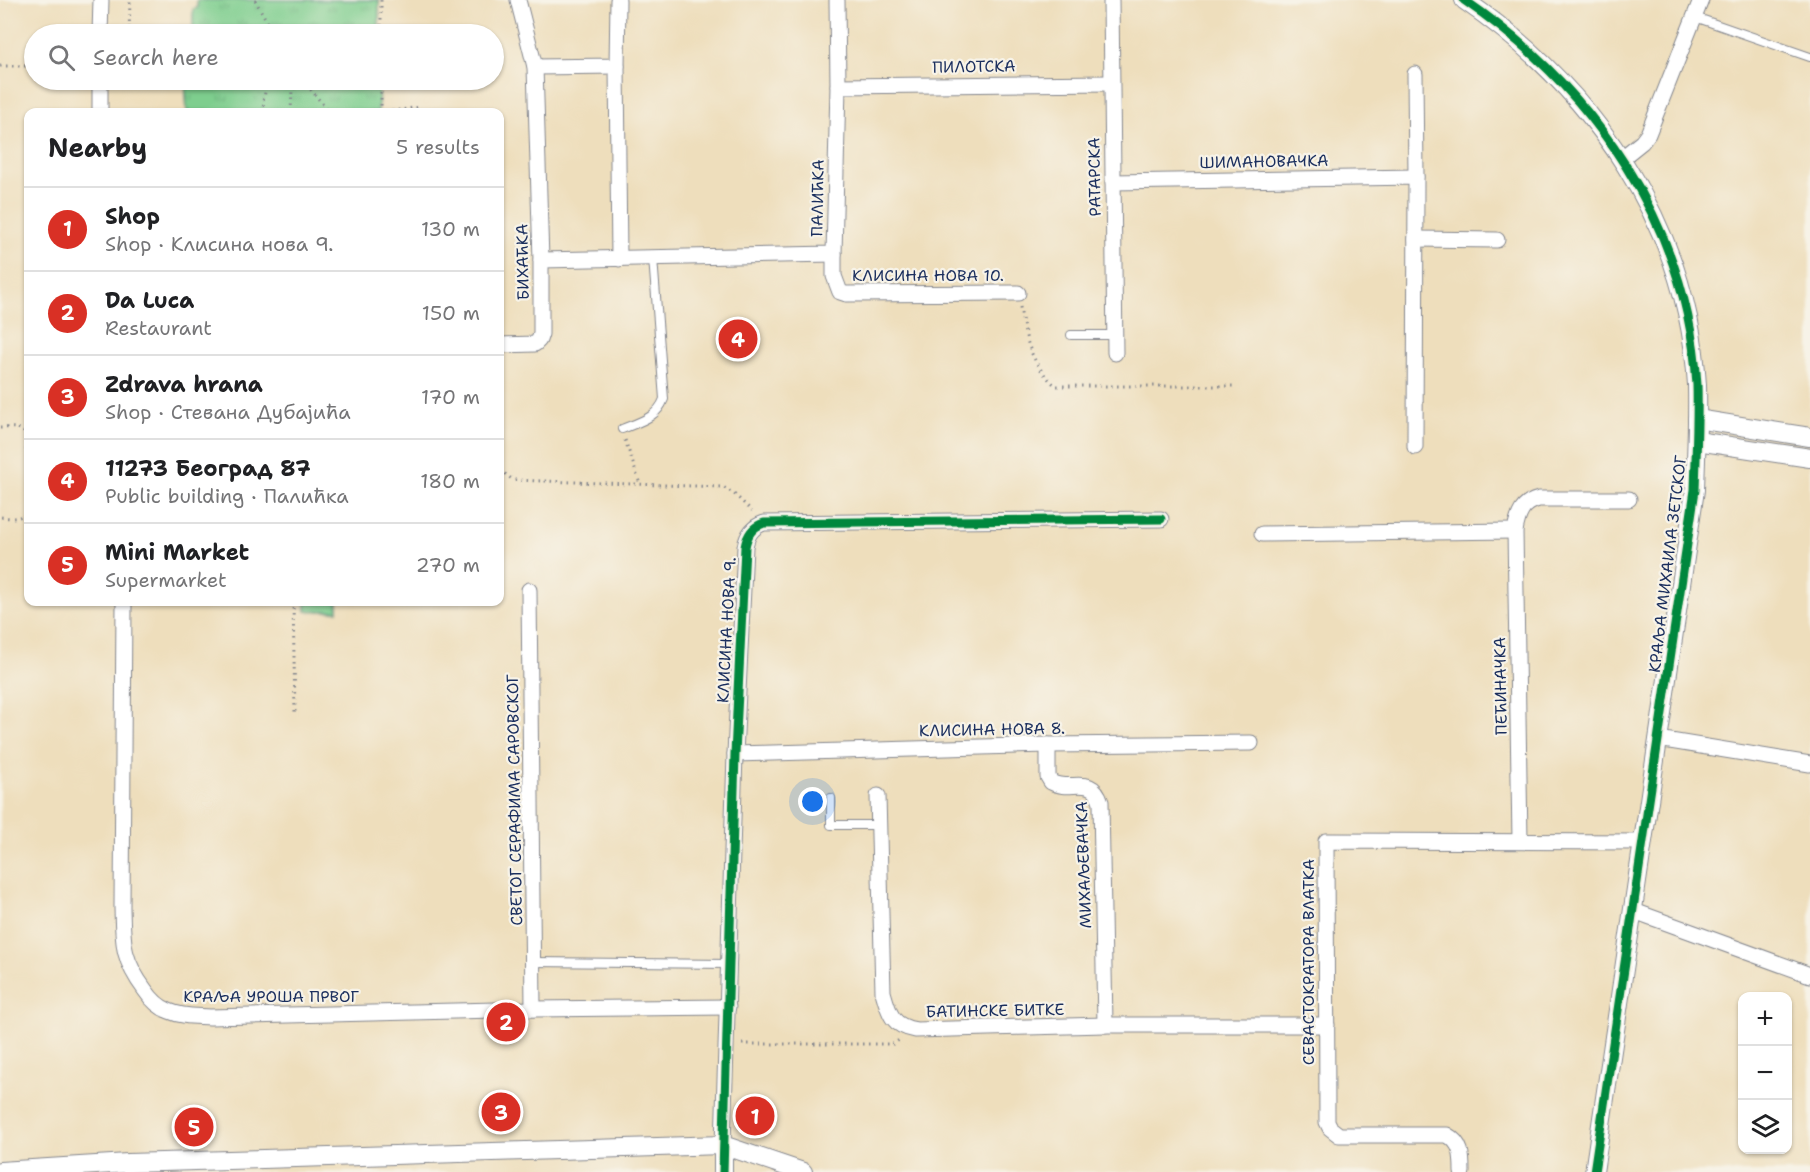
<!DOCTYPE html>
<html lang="en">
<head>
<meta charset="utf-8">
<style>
  body { margin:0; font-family:"Shantell Sans",sans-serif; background:#f6f6f6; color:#202124 }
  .controls { position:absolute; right:18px; bottom:18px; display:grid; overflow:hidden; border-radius:12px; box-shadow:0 2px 4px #0004 }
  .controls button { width:54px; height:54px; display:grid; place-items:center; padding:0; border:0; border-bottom:2px solid #e0e0e0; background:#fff; color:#202124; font:30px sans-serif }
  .you { position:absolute; left:813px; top:802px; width:21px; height:21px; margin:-15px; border:4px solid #fff; border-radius:50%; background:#1a73e8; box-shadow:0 0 0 9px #1a73e833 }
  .badge { display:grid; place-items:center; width:39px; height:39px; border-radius:50%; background:#d93025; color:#fff; font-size:20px; font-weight:700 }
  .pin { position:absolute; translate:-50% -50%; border:3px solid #fff; box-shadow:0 2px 6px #0006 }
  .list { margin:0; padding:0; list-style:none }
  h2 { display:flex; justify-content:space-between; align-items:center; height:78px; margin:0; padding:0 24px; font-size:26px }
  h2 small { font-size:20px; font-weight:400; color:#757577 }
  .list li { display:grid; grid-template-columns:39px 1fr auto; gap:18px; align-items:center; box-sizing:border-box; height:84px; padding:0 24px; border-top:2px solid #e0e0e0 }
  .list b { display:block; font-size:22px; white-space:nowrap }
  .list p { margin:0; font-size:20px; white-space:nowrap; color:#757577 }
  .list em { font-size:20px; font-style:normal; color:#757577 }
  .icon { flex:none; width:33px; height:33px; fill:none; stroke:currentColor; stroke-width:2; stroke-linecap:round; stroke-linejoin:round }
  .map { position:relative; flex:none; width:1810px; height:1172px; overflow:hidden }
  .search { position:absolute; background:#fff; box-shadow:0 2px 4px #0004; left:24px; top:24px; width:480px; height:66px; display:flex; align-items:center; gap:15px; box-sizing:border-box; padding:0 21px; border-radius:33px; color:#757577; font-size:22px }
  .panel { position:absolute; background:#fff; box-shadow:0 2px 4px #0004; left:24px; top:108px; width:480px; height:498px; border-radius:12px }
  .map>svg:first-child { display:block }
</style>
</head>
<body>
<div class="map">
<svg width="1810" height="1172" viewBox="0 0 1810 1172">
  <defs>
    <pattern id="park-tufts" width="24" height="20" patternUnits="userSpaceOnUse" patternTransform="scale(1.5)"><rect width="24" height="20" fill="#7ece8e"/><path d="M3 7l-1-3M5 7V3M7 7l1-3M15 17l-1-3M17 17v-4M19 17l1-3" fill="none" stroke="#6cb17d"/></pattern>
  </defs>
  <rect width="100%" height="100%" fill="#f7f3e8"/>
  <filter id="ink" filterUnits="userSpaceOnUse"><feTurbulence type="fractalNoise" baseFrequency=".0167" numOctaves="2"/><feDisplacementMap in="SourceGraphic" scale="12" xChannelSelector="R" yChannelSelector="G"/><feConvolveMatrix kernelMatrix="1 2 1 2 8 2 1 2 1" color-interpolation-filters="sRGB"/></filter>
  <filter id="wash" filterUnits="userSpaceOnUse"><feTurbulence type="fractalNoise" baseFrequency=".008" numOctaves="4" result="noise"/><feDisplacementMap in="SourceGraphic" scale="24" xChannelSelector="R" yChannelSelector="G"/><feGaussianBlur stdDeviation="1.35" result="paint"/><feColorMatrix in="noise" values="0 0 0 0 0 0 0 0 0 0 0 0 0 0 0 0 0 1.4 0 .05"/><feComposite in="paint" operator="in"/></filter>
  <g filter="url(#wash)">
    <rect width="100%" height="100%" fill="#eedebc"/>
    <rect fill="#7ece8e" stroke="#4c7e76" stroke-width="1.5" x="306" y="602" width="32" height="9"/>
    <g fill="url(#park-tufts)" stroke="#4c7e76" stroke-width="1.5">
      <path d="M197,0H379V34H193V9L197,8Z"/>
      <path d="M185,80H379L378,112H187Z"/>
    </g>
  </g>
  <g filter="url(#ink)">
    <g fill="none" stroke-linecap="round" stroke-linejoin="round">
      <defs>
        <g id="service">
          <path d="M1695,17L1810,57"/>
          <path d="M1071,335H1115"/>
          <path d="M622,429C639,422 657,418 664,399L653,258"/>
          <path d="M831,798V825H879"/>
          <path d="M533,962L730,964"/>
        </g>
        <g id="minor">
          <path d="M1111,0L1115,353"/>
          <path d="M100,34L101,0"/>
          <path d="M617,66L619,259"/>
          <path d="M535,67L617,66L618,0"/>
          <path d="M1415,74L1416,177"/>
          <path d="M838,86L1111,83"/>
          <path d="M100,112V80"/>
          <path d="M1622,158L1642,142L1648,134L1701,0"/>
          <path d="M1113,182L1416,177L1415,447"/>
          <path d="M1416,239L1497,240"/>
          <path d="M834,254V276L840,292L846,294L1018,293"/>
          <path d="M541,260L834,254L838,86L837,0"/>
          <path d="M500,345L535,344L539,340L541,334V260L535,67L518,0"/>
          <path d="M1262,534L1515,531"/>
          <path d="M529,590L533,1009"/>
          <path d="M124,602L122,907C123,944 122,959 145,990C151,999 158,1007 169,1011C182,1017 197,1016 210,1017L533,1009L728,1007"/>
          <path d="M1658,739L1810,764"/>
          <path d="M1048,745V777L1051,782C1070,793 1092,773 1101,802L1105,1025"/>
          <path d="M735,754L1048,745L1251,743"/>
          <path d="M878,796L883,992C889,1014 892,1026 916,1030L1105,1025H1327"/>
          <path d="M1520,841L1515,531C1518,515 1522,503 1539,499H1629"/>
          <path d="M1634,911L1810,975"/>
          <path d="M723,1145L735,754L745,547C747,535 752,527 764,523L1161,519"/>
          <path d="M1462,1172C1462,1156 1462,1143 1447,1135H1339L1330,1128L1327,1122L1326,841L1643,842"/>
        </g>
        <g id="tertiary">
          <path d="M1464,0C1593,88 1688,225 1697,385C1698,420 1696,455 1695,490L1594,1172"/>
          <path d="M1697,419L1810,437"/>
          <path d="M1697,441L1810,458"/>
          <path d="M0,1171L128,1163L723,1145L803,1172"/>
          <path d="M723,1172V1145"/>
        </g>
      </defs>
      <use href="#service" stroke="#84868d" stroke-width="10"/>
      <use href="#minor" stroke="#84868d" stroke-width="17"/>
      <use href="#tertiary" stroke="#84868d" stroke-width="20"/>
      <g stroke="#84868d" stroke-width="3" stroke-dasharray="1.5 4.5" stroke-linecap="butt">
        <path d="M255,0L274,34"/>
        <path d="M381,0V34"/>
        <path d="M129,34L130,0"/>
        <path d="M0,66H34"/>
        <path d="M303,80L329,112"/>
        <path d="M381,80V112"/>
        <path d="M264,112L263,101L268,80"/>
        <path d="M291,112L292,90L303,81"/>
        <path d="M386,112L420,107"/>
        <path d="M1020,307C1025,338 1031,365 1056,386H1237"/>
        <path d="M0,428C10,428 22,425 26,436L28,511C21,520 10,518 0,517"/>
        <path d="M625,440L640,484"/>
        <path d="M500,470L513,480L723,487L733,493L752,511"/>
        <path d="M293,602L295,712"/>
        <path d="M742,1044H893L899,1040"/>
      </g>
      <use href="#service" stroke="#fff" stroke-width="8"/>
      <use href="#minor" stroke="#fff" stroke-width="15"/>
      <use href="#tertiary" stroke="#fff" stroke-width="18"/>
      <defs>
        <g id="cycleway">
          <path d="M1464,0C1593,88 1688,225 1697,385C1698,420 1696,455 1695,490L1594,1172"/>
          <path d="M723,1172L735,754L745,547C747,535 752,527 764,523L1161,519"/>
        </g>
      </defs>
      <use href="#cycleway" stroke="#f7f3e8" stroke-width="13"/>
      <use href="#cycleway" stroke="#00873e" stroke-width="9"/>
    </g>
  </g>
  <g text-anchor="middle" stroke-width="4.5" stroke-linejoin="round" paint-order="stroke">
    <g font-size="16" fill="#1b2f5e" stroke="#f7f3e8">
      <text transform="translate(974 66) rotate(-1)" y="6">ПИЛОТСКА</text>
      <text transform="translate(1264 161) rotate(-1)" y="6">ШИМАНОВАЧКА</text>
      <text transform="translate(1094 177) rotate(-91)" y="6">РАТАРСКА</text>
      <text transform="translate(817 198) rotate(-89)" y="6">ПАЛИЋКА</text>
      <text transform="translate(522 262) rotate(-91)" y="6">БИХАЋКА</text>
      <text x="928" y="281">КЛИСИНА НОВА 10.</text>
      <text transform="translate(1667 564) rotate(-83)" y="6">КРАЉА МИХАИЛА ЗЕТСКОГ</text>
      <text transform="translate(726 630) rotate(-87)" y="6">КЛИСИНА НОВА 9.</text>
      <text transform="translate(1500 686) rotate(-91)" y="6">ПЕЋИНАЧКА</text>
      <text transform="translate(992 729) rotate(-1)" y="6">КЛИСИНА НОВА 8.</text>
      <text transform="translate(514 800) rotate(-91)" y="6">СВЕТОГ СЕРАФИМА САРОВСКОГ</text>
      <text transform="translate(1083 865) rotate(-92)" y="6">МИХАЉЕВАЧКА</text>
      <text transform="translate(1308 962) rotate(-90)" y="6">СЕВАСТОКРАТОРА ВЛАТКА</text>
      <text x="271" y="1002">КРАЉА УРОША ПРВОГ</text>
      <text transform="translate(995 1010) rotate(-1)" y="6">БАТИНСКЕ БИТКЕ</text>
    </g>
  </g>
</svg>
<div class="controls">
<button>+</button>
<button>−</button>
<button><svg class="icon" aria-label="layers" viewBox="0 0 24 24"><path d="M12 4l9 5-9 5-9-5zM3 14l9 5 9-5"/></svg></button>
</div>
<div class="you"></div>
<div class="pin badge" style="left:755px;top:1116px">1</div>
<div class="pin badge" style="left:506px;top:1022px">2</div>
<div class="pin badge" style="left:501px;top:1112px">3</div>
<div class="pin badge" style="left:738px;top:339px">4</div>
<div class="pin badge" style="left:194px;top:1127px">5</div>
<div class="search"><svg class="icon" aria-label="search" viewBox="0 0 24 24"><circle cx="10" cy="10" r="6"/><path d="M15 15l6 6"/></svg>Search here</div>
<section class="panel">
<h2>Nearby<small>5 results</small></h2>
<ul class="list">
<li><span class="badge">1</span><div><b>Shop</b><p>Shop · Клисина нова 9.</p></div><em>130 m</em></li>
<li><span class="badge">2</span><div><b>Da Luca</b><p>Restaurant</p></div><em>150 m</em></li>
<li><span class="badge">3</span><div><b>Zdrava hrana</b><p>Shop · Стевана Дубајића</p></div><em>170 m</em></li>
<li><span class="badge">4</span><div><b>11273 Београд 87</b><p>Public building · Палићка</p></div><em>180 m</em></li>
<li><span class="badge">5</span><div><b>Mini Market</b><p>Supermarket</p></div><em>270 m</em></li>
</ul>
</section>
</div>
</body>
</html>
